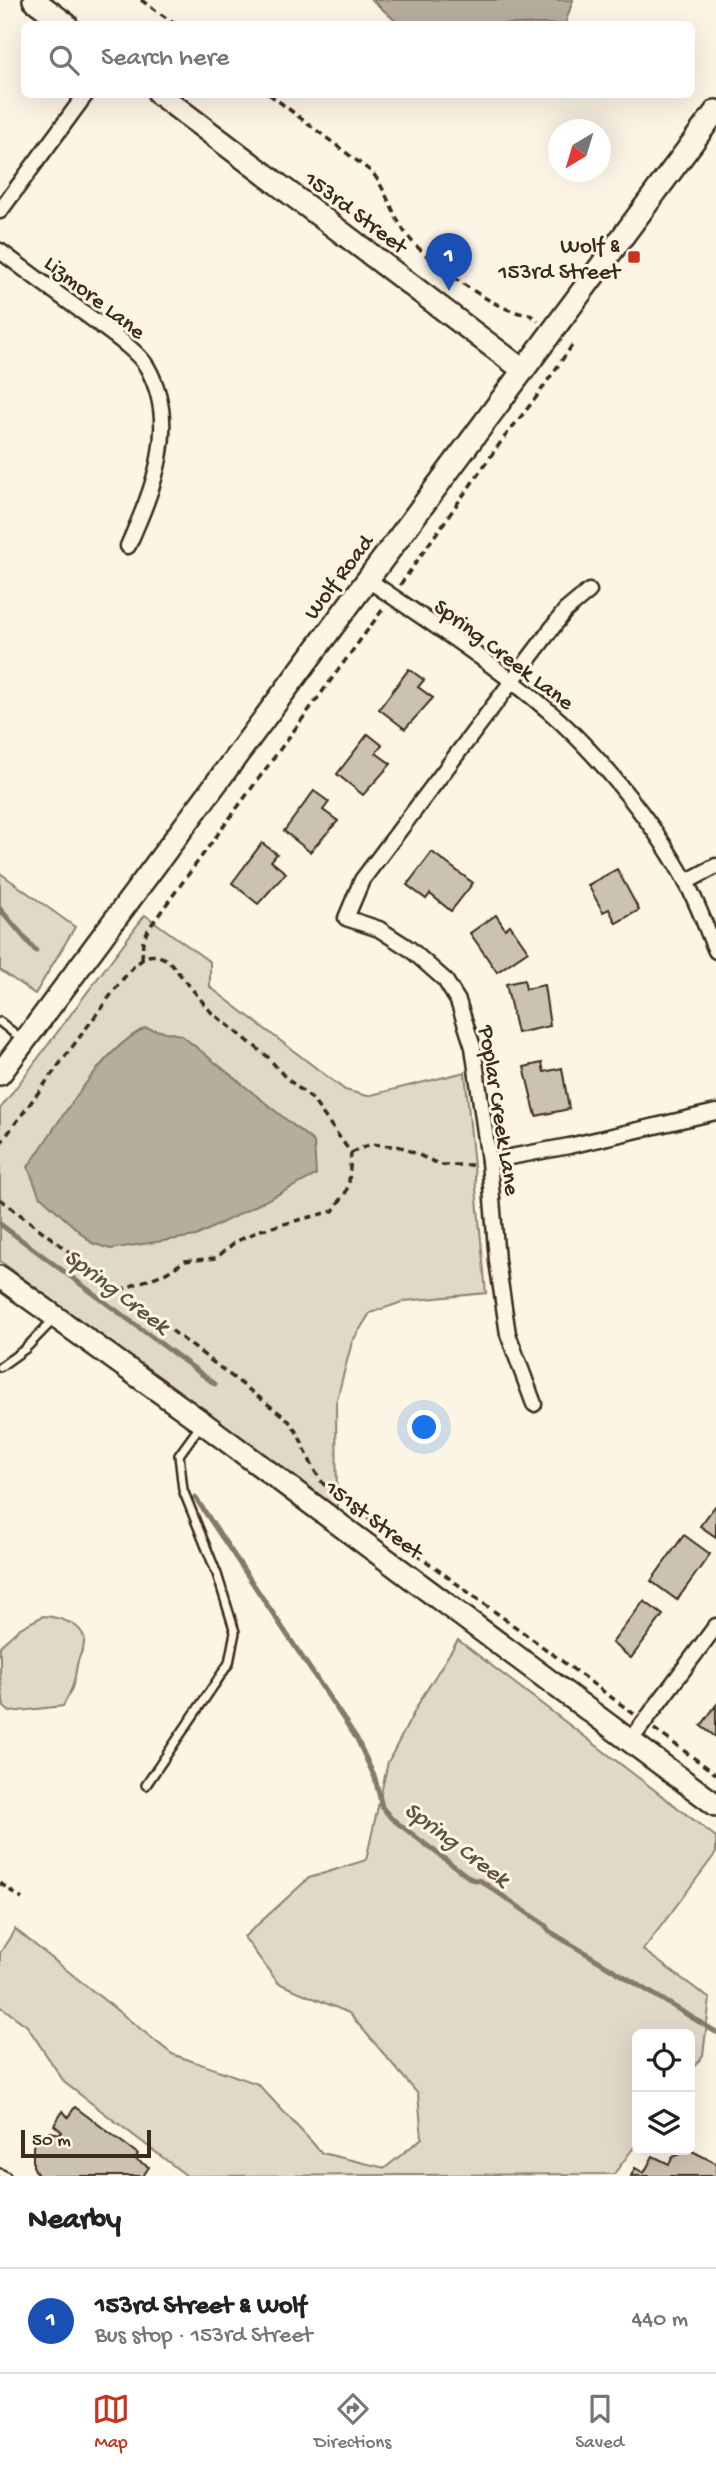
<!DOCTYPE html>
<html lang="en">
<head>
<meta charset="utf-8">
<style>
  body { margin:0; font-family:"Gochi Hand",sans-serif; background:#f2f2f2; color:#222 }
  .controls { position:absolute; right:21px; bottom:21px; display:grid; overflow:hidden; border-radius:10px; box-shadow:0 7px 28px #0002 }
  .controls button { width:63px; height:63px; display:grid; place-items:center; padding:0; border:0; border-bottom:2px solid #e0e0e0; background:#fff; color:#222; font:35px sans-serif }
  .compass { position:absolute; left:548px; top:119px; width:63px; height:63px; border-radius:50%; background:#fff; box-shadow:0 7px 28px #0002; rotate:218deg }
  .scale { position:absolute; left:21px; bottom:18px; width:130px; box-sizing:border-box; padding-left:7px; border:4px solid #3b2a1e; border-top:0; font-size:19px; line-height:24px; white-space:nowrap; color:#3b2a1e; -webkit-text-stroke:5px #fcf5e5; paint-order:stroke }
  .you { position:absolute; left:425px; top:1428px; width:24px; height:24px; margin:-18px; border:5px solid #fff; border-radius:50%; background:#1a73e8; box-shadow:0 0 0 10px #1a73e833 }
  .badge { display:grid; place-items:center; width:46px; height:46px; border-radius:50%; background:#c8321e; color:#fff; font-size:23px; font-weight:700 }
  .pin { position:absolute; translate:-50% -58px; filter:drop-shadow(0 2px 4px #0008) }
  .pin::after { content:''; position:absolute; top:37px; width:24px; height:21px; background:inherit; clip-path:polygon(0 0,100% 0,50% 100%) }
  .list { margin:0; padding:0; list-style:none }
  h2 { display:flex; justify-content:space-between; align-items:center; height:91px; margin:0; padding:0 28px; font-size:30px }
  h2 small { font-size:23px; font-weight:400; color:#767676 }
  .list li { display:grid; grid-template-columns:46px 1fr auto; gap:21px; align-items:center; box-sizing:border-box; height:105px; padding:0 28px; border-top:2px solid #e0e0e0 }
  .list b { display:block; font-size:26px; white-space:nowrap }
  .list p { margin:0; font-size:23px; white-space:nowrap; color:#767676 }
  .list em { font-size:23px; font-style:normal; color:#767676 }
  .icon { flex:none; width:38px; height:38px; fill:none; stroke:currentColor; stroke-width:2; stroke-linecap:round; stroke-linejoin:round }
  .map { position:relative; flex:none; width:716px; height:2176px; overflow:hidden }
  .search { position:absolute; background:#fff; box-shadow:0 7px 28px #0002; left:21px; right:21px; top:21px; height:77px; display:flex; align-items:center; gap:18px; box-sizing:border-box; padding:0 24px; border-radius:10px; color:#767676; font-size:26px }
  .sheet { height:196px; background:#fff }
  nav { display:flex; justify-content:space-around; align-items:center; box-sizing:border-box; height:98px; border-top:2px solid #e0e0e0; background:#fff; font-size:19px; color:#767676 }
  nav a { display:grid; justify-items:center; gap:4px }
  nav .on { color:#c8321e }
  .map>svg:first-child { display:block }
</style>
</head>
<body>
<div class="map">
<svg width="716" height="2176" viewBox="0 0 716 2176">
  <rect width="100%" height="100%" fill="#fcf5e5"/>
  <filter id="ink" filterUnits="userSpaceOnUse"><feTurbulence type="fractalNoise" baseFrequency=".0143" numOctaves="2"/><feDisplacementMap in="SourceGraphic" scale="14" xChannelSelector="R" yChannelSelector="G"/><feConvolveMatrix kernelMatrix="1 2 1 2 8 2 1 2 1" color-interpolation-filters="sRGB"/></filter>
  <g filter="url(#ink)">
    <g fill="#e0d8c8" stroke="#8e8173" stroke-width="2">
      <path d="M0,873L75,927L35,994L0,970Z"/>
      <path d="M145,915L210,962V987L345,1090L367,1096L465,1072L486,1293L405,1301L370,1313L352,1342L336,1403L337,1512L0,1261V1109Z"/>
      <path d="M43,1616C58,1617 87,1624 84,1644C83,1651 78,1658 77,1665C74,1684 73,1688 63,1706L10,1712L4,1707L0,1674V1646L20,1628Z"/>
      <path d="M458,1640L716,1837V1853L643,1950L710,1999L703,2055L690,2072V2034H637V2143L614,2174L187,2176L65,2083L27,2026L0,2006V1953L15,1929L172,2054L258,2084L322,2153L385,2168L422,2138L418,2094L349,2013L278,1983L244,1937L309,1878L366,1860L388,1762L421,1699Z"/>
    </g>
    <g fill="#b7ad9e" stroke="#85796b" stroke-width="2">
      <path d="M372,0H573L565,24H399Z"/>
      <path d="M145,1028L181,1035L314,1142L316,1175L196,1236L110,1249L92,1243L39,1195L28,1167C58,1125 99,1051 145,1028Z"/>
    </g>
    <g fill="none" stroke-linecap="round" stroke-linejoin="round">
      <g stroke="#85796b" stroke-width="5">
        <path d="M0,909L36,951"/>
        <path d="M0,1224L215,1384"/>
        <path d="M195,1497L357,1739L375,1778L382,1807L391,1818L471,1879L481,1881L545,1925L549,1931L716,2032"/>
      </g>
    </g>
    <g fill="#ccc2b3" stroke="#3b2a1e" stroke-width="2">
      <path d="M409,669L424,680L418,687L433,698L405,729L379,709Z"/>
      <path d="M368,734L382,745L376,753L391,764L363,795L337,774Z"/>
      <path d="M314,791L329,802L323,810L338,821L310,852L284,831Z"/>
      <path d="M262,843L277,854L271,861L286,873L258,904L232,883Z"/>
      <path d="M432,852L473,883L451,911L430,894L426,899L407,885Z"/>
      <path d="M617,869L639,910L616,923L609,909L603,912L588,885Z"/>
      <path d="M496,915L505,929L510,925L528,951L497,972L470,933Z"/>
      <path d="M524,980L526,989L544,985L550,1026L517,1033L506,984Z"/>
      <path d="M542,1063L544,1072L562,1068L569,1109L536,1116L524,1067Z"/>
      <path d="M716,1505V1537L700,1526Z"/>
      <path d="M684,1535L710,1554L677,1600L651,1581Z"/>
      <path d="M644,1601L663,1615L631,1658L612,1643Z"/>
      <path d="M716,1705V1737L701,1726Z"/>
      <path d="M75,2107L138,2154L135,2159L149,2167L143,2176H38L33,2166V2146L41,2136L50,2132L61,2134L62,2132L54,2125L63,2111L68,2117Z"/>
      <path d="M690,2150L716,2163V2176H631L635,2168L644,2173L653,2156L669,2164L673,2157Z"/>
    </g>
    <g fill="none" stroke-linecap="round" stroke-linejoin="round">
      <defs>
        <g id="lane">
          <path d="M0,1022L24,1041"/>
          <path d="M0,1367L25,1349L55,1318"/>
          <path d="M146,1785L229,1663L235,1632L217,1574L183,1490L179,1455L200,1426"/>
          <path d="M0,2173L6,2176"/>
        </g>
        <g id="street">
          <path d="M0,211L86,94"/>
          <path d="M0,251C32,275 63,298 95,321C110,333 138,351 147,367C180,425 153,490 128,546"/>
          <path d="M367,579C433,625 502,668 561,722C606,764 657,828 686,882C698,904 706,928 716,951"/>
          <path d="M686,882L716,866"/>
          <path d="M489,1161L569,1146L716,1112"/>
          <path d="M534,1404L508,1334L497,1261L489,1161L473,1047L458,1001L445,980L410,949L379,929L346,918L362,880L565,611L589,591"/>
          <path d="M630,1741L716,1626"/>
        </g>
        <g id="secondary">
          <path d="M34,0L66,24"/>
          <path d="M159,94L523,370"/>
          <path d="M0,1074L716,111"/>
          <path d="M0,1277L203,1423L716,1805"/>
        </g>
      </defs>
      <use href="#lane" stroke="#3b2a1e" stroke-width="12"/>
      <use href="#street" stroke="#3b2a1e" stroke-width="19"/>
      <use href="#secondary" stroke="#3b2a1e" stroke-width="26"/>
      <g stroke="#3b2a1e" stroke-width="3.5" stroke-dasharray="7 5" stroke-linecap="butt">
        <path d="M141,0L175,24"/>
        <path d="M269,94L373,173C386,191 392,212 404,231C419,256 500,316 529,314L538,321"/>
        <path d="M400,585L503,439L535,399L571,347L566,343"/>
        <path d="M142,959L143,940L149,928L383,609"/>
        <path d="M0,1144L122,980L134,966L147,956L156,955L168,960L211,1012L267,1056L285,1077L312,1099L351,1153L349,1182L346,1192L333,1211L261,1230L235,1242L216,1258L185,1261L166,1273L120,1290"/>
        <path d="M351,1153L371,1144L401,1147L441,1165H476"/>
        <path d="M0,1199L286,1418C306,1438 306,1466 328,1489L634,1714"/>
        <path d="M654,1729L716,1774"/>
        <path d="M0,1883L22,1899"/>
      </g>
      <use href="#lane" stroke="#fcf5e5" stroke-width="7"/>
      <use href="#street" stroke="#fcf5e5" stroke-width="14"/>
      <use href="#secondary" stroke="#fcf5e5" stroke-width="21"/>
    </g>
  </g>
  <rect fill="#c8321e" stroke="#fcf5e5" stroke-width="2.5" x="627" y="250" width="14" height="14" rx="3.5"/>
  <g text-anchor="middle" stroke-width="6" stroke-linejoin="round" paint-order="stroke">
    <g font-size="23" fill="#3b2a1e" stroke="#fcf5e5">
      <text transform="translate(357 211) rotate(37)" y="8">153rd Street</text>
      <text transform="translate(96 296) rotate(38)" y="8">Lizmore Lane</text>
      <text transform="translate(337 576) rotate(-53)" y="8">Wolf Road</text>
      <text transform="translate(505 653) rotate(37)" y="8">Spring Creek Lane</text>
      <text transform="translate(501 1110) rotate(81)" y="8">Poplar Creek Lane</text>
      <text transform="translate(375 1518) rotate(37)" y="8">151st Street</text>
    </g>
    <g font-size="23" fill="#3b2a1e" stroke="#fcf5e5" text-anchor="end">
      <text x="620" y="252">Wolf &amp;<tspan x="620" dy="26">153rd Street</tspan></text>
    </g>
    <g font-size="24" font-style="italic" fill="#605144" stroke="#fcf5e5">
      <text transform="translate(118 1290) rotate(37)" y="8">Spring Creek</text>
      <text transform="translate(458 1843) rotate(37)" y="8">Spring Creek</text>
    </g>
  </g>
</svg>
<div class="controls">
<button><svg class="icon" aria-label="locate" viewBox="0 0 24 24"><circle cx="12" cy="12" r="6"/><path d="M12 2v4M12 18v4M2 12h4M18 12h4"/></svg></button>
<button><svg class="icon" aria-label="layers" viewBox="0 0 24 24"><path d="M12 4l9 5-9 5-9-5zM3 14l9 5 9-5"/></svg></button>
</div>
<svg class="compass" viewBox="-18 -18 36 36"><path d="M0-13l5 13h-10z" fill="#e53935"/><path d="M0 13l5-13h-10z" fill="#767676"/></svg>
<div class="scale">50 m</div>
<div class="you"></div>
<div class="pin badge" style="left:449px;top:291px;background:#1a4fb4">1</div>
<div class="search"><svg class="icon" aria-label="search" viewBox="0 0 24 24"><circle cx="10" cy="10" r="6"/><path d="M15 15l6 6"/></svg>Search here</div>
</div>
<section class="sheet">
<h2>Nearby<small></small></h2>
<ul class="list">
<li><span class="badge" style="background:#1a4fb4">1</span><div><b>153rd Street &amp; Wolf</b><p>Bus stop · 153rd Street</p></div><em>440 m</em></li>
</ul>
</section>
<nav>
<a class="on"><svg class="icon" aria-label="map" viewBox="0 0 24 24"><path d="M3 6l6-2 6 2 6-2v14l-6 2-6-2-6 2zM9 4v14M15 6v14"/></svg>Map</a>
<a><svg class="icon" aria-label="directions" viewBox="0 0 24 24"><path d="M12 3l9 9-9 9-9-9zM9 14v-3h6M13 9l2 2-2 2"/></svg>Directions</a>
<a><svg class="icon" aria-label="saved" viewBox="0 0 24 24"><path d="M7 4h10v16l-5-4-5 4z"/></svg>Saved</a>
</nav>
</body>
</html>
